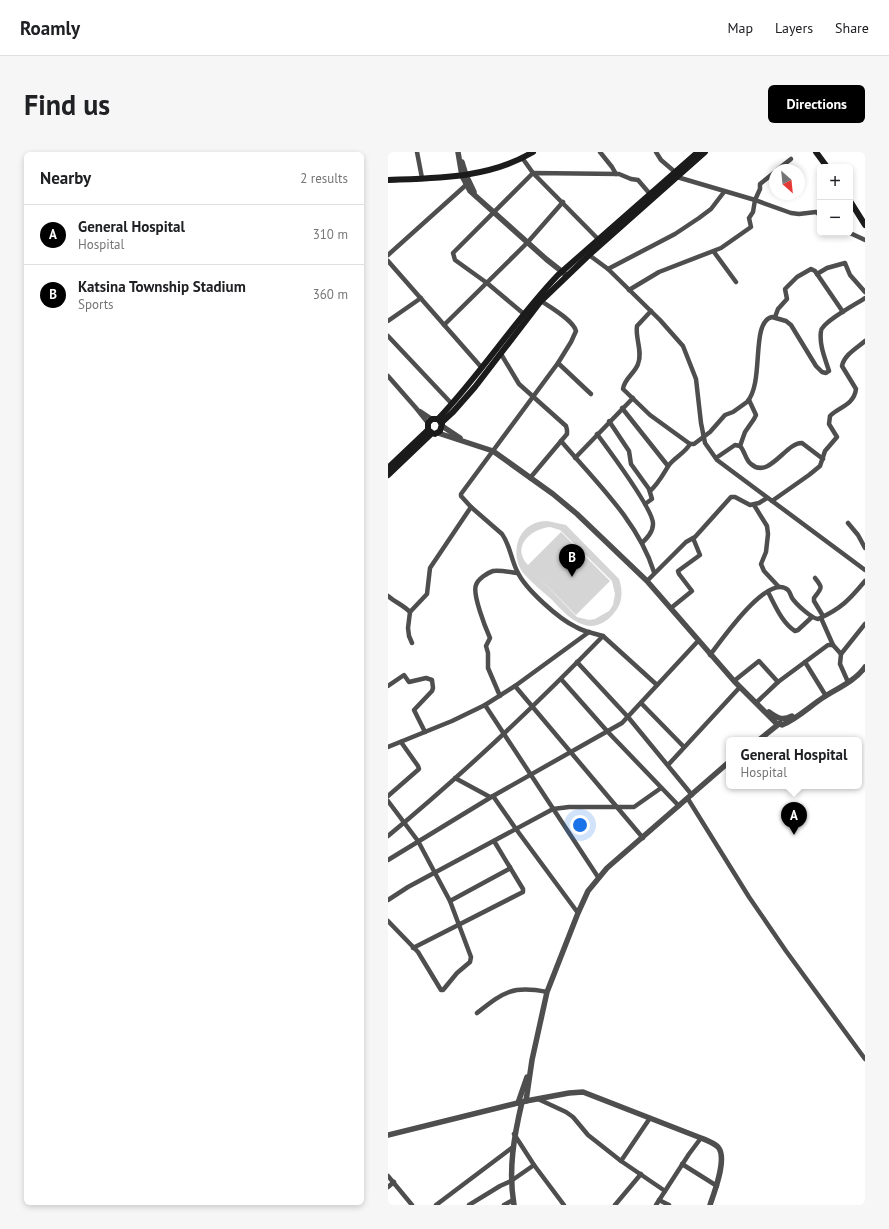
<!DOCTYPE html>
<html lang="en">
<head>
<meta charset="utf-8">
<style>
  body { margin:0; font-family:"PT Sans",sans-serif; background:#f6f6f6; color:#202124 }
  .controls { position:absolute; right:12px; top:12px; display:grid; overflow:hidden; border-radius:6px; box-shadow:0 2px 6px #0003 }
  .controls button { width:36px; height:36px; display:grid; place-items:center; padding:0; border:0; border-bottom:1px solid #e0e0e0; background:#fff; color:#202124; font:20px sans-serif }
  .compass { position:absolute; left:381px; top:12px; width:36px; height:36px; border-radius:50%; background:#fff; box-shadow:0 2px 6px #0003; rotate:153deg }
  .you { position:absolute; left:192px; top:673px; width:14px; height:14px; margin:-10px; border:3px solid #fff; border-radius:50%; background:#1a73e8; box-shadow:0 0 0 6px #1a73e833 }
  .badge { display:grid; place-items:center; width:26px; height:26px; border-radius:50%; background:#000; color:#fff; font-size:13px; font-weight:700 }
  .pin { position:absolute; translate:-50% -33px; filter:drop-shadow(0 1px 2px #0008) }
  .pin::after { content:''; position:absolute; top:21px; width:14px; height:12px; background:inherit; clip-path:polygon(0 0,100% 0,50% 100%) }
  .popup { position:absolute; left:338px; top:585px; width:136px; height:52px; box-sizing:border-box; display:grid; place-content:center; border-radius:6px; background:#fff; filter:drop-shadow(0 1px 3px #0005); font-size:13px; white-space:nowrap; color:#757577 }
  .popup b { font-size:15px; color:#202124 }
  .popup::after { content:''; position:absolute; left:50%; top:100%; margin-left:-8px; border:8px solid transparent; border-top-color:#fff }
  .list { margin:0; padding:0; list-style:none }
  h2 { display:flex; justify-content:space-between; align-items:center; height:52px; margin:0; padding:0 16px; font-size:17px }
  h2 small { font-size:13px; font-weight:400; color:#757577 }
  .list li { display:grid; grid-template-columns:26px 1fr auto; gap:12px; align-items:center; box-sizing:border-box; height:60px; padding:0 16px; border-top:1px solid #e0e0e0 }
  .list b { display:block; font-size:15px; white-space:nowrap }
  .list p { margin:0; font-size:13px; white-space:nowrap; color:#757577 }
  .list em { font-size:13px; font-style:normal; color:#757577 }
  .map { position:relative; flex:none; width:477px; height:1053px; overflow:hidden; border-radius:6px }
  header { display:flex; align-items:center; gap:24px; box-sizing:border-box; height:56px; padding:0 20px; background:#fff; border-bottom:1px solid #e0e0e0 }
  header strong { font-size:19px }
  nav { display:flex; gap:22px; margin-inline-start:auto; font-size:14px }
  .intro { display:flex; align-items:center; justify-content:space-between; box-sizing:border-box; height:96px; padding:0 24px }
  h1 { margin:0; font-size:28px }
  .button { padding:10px 18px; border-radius:6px; background:#000; color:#fff; font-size:14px; font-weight:700 }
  main { display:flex; gap:24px; padding:0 24px }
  aside { flex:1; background:#fff; border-radius:6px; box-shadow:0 2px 6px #0003 }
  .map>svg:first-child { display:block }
</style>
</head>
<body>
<header>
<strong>Roamly</strong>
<nav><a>Map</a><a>Layers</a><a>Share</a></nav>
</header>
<div class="intro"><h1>Find us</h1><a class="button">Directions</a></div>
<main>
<aside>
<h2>Nearby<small>2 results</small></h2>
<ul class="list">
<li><span class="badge">A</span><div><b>General Hospital</b><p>Hospital</p></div><em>310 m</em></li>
<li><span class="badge">B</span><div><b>Katsina Township Stadium</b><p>Sports</p></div><em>360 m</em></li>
</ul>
</aside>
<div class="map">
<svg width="477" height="1053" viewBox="0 0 477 1053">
  <rect width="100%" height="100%" fill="#fff"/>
  <path fill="#d5d5d5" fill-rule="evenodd" d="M159,369L178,373L231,427C235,439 235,451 226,461C221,468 211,474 203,474C186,473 174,458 163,447C154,439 144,431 136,422C124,407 126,381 145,372C149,370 154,369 159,369ZM162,375L172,378L224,429L227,442L225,453L221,459L207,467L201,468L189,465L149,424L188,463L222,429L173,380L140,413C123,395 142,377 162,375Z"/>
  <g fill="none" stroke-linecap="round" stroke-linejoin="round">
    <g stroke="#4e4e4e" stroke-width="4.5">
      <path d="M29,0L34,26"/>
      <path d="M212,0L224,15L228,22"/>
      <path d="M268,0L273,8L287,20"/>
      <path d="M135,7L145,21L211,88"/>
      <path d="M389,18L403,7"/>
      <path d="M289,25L367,48L403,61L411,62L428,60L432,63"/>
      <path d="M462,81L477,88"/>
      <path d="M326,100L348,130"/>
      <path d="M0,103L78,33"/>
      <path d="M201,103L220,117L272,168L295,194L308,227L313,271L317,291L329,308L477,418"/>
      <path d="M0,109L94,216"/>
      <path d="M220,117L287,82L311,66L323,57L336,40"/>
      <path d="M429,122L439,116L457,111L462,123L477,140"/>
      <path d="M241,138L271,120L333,96L363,75L361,66L365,60L367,48L372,37V32L387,20"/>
      <path d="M153,149C162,155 185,168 188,179L183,190L170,211L73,342V344L83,355L114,382C122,393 123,407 129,419C137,437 171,467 188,475C196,480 206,481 215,484"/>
      <path d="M263,159L249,174C247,186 255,200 250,212C247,221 236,227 235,237L262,263L302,292"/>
      <path d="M136,162L99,131L67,108L65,101L145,21L231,22L243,27L250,28L262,42"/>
      <path d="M387,165L390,157L399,147L397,137L409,125L423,117L427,119L455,160"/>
      <path d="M0,169L33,146"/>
      <path d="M56,173L139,91L175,50"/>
      <path d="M0,184L64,252"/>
      <path d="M113,202L131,232L178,274L179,278V282L142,326"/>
      <path d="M170,211L203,242"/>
      <path d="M0,224L28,256L40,271"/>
      <path d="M234,256L280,314"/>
      <path d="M32,259L44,267"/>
      <path d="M221,269L241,299L243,312L261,337L264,347L257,352"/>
      <path d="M209,282C220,297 266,358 265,372C265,380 259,386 254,391"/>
      <path d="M173,289C207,329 250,369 266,420"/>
      <path d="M352,294C357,299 357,307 363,312C381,328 398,290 414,291L435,307"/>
      <path d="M352,294L357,280L366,267L368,263L361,248"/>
      <path d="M187,306L245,246"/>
      <path d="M328,306L347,293L352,294"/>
      <path d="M262,339C271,331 275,322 281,313C287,305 297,301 302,292H306L322,280L337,263L345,260L359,250C377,230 362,170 384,165L398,169L403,173L428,214L434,220L438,221L441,219C437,206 431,193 433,179C434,170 468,152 477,146"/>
      <path d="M384,349L421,323L432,314L437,299L449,285L441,272L442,264C451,255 466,253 468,237L454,214C456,203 469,196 477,189"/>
      <path d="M366,353L379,374L380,382L378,400L373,412L376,419L390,434"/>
      <path d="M460,371L470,383L477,396"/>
      <path d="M427,426C436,437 433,436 426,446V449L435,464"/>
      <path d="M259,429L298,390L307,385L343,345H347L362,353L371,351L379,346"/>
      <path d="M380,440C387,453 394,471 407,479L410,478L424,465"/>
      <path d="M0,444C7,450 15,453 22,460"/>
      <path d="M283,456L304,439L291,422L290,419L312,403L305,386"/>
      <path d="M433,466L445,493L453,502"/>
      <path d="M24,491L21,484L20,476L22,460L39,442L42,416L83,355"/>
      <path d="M322,503C333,489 380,420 400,438C402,440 403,444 404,446C408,452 423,466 430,467C453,457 462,447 477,429"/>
      <path d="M189,510L240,565L304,643"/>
      <path d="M417,510L438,544"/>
      <path d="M173,527L219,579L291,654"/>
      <path d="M346,529L371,509L390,530"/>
      <path d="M460,530L452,512L453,502L477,472"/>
      <path d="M0,534L16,523L21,530L38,526L44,528L45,536L44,539L26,558L37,580"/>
      <path d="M127,534L255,686"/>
      <path d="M112,544L100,516V501L98,494L102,486C98,477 84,442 88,433C90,427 99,421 105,419C112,418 122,420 129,421"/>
      <path d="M369,550L390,530L440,493H445"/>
      <path d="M253,551L296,595"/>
      <path d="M97,553L210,725"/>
      <path d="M0,595L64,569L97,553L127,534L201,480"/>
      <path d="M280,613L352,535"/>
      <path d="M67,626L102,645"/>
      <path d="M0,644L31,617L30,614L13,590"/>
      <path d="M105,644L128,677L190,761"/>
      <path d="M300,647L361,745L398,799L477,907"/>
      <path d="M0,649L30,689L47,721L62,749L83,805L82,810L69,821L55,838H53L30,800L0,769"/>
      <path d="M0,684C75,622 147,554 215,484L269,533"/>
      <path d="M0,708L105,644L234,571L310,489"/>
      <path d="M0,748L20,735L165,657L181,655H246L273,636"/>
      <path d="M62,749L121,717L122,715"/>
      <path d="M25,796L135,740V737L106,689"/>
      <path d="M89,861C116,840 124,833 159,840"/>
      <path d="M150,947L178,960L185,965L200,983L233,1009L277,1039"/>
      <path d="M126,982L146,1013L176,1053"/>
      <path d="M233,1009L262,966"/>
      <path d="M294,1012L329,1034"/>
      <path d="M0,1024L24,1053"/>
      <path d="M0,1035L6,1030"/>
      <path d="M271,1048L281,1053"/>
      <path d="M48,1053L125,995"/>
      <path d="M81,1053L112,1034L123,1029L146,1013"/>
      <path d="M116,1053L125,1048"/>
      <path d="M227,1053L253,1022"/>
      <path d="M268,1053L301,1002L313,986"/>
    </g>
    <g stroke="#4e4e4e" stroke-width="5.5">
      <path d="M70,0L74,24L82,39L158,107L177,122"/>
      <path d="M74,10L78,23L86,40"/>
      <path d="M54,274L72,286"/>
      <path d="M50,281L105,299L165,342L189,362L259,429L346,529L388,571L394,573C409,567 422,554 436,545C450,536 467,529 477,515"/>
      <path d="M381,560C389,566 394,569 404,564"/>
      <path d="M371,588L392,571"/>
      <path d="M138,949L144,908L159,840L190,761L200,739L219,716L341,610"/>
      <path d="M130,951L139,925"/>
      <path d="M0,983L138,949L181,941L195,940L313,986C318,988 326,991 330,995C340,1006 326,1041 322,1053"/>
      <path d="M126,1053C120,1018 126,984 134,950"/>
    </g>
    <g stroke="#1b1b1b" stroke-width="6">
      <path d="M428,0L439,15"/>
      <path d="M0,28C50,26 102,26 145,0"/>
      <path d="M462,49L477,73"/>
      <path d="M50,267C93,222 127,168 170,123L310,0"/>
      <path d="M53,271L65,260L87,235L153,149L201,103L317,0"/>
      <path d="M0,316L40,278"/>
      <path d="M0,323L44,281L47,282L52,279L54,272L50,267H44L40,271V278L44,281"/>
    </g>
  </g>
</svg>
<div class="controls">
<button>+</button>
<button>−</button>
</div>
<svg class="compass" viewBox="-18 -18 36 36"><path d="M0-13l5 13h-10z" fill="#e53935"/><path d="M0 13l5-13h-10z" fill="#757577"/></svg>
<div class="you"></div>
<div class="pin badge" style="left:406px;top:683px">A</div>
<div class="popup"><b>General Hospital</b>Hospital</div>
<div class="pin badge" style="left:184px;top:425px">B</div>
</div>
</main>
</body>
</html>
